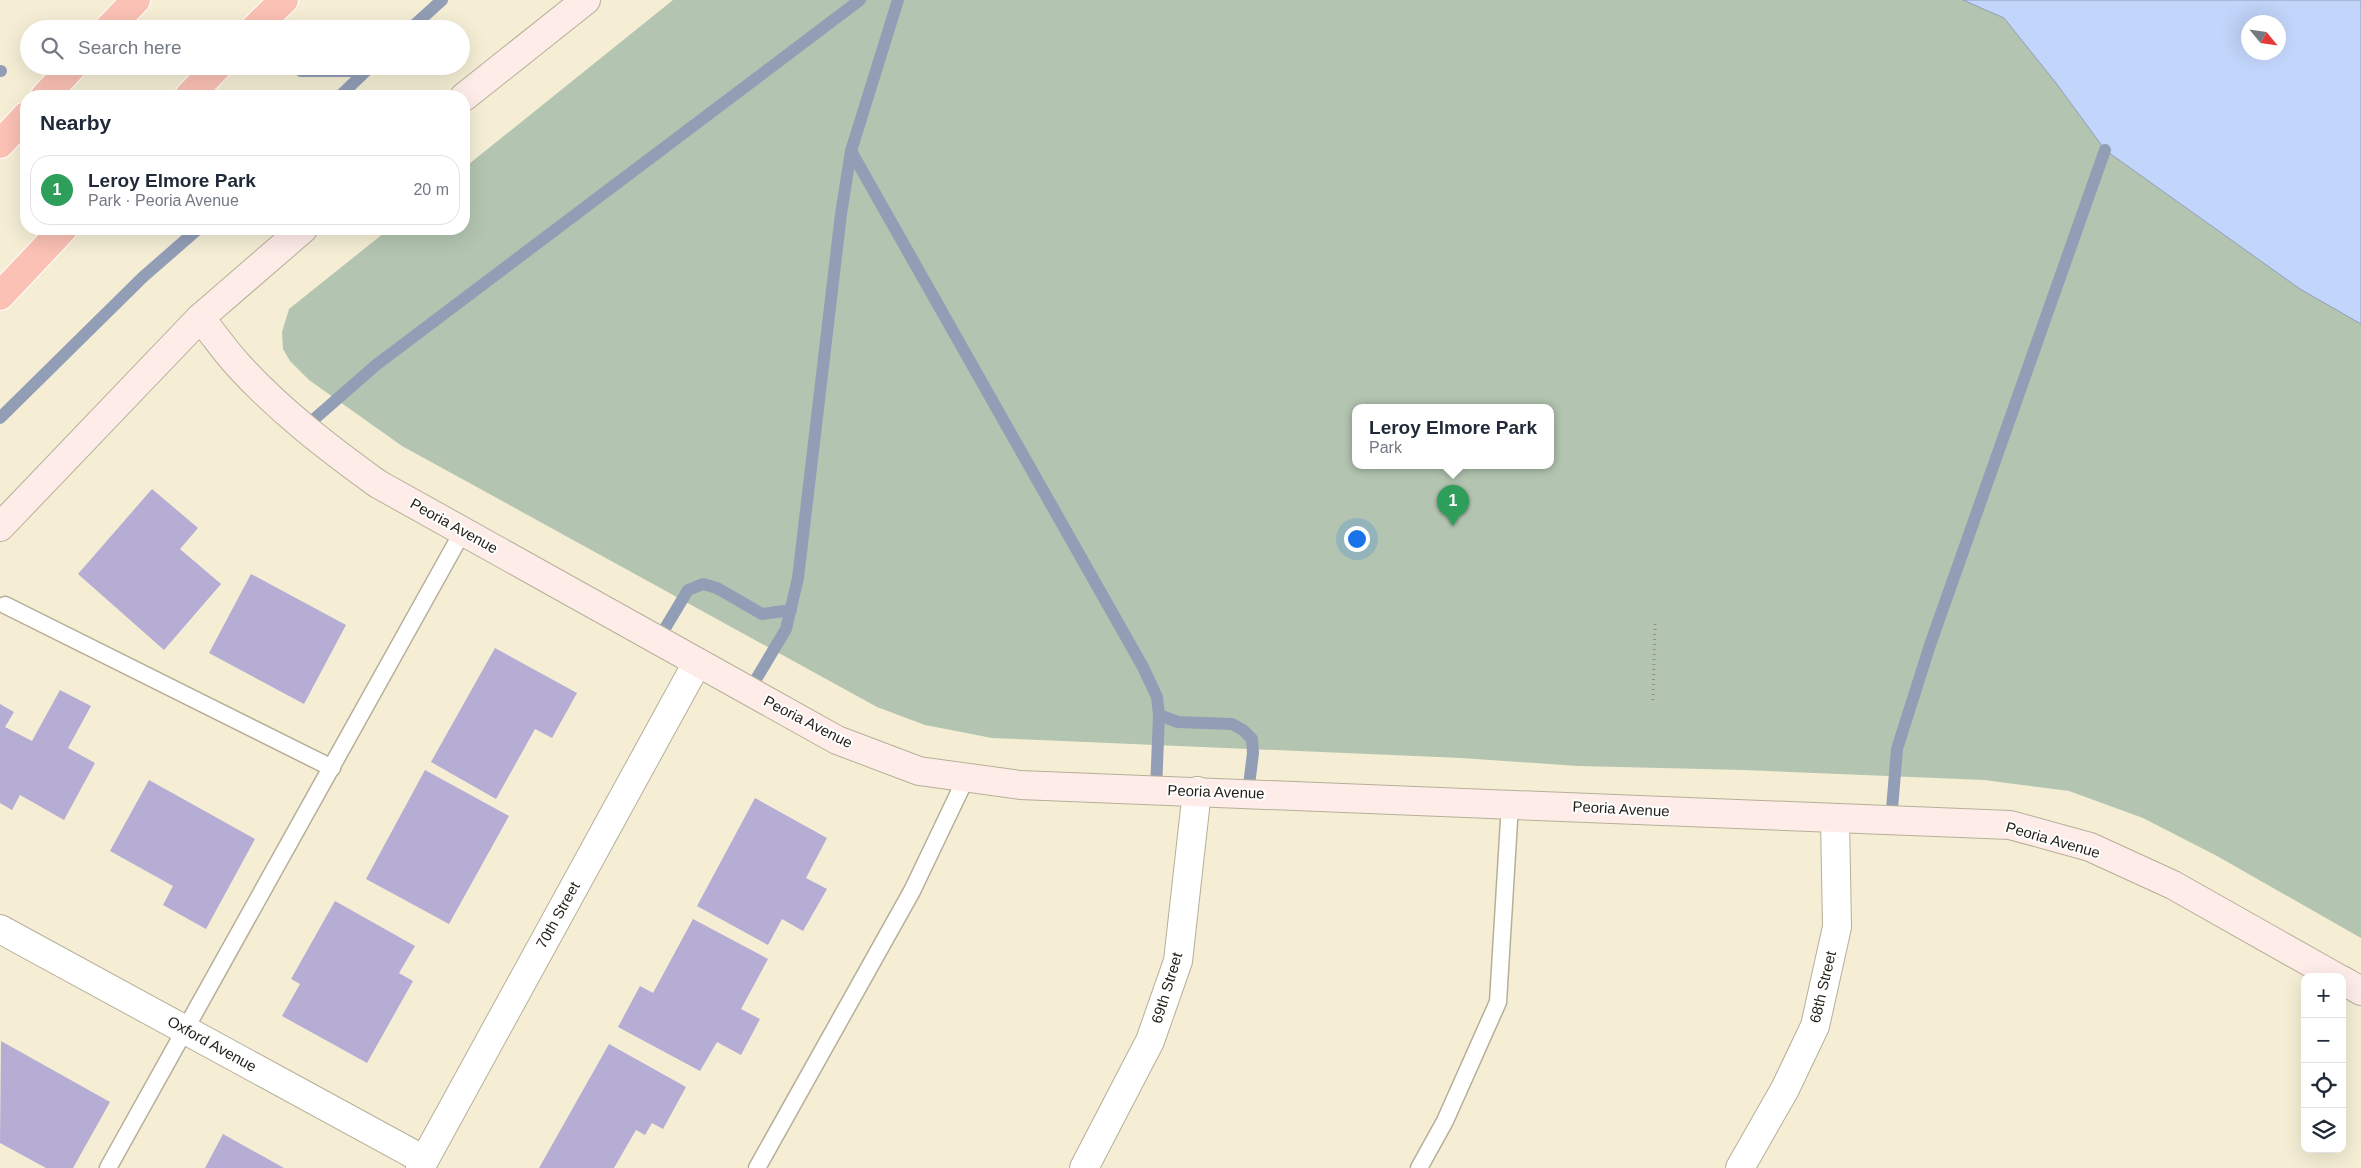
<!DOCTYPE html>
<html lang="en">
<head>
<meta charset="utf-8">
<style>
  body { margin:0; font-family:Arial,sans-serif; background:#f2f2f3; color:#1f2937 }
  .controls { position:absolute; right:15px; bottom:15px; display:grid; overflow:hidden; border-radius:10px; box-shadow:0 5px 20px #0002 }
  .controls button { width:45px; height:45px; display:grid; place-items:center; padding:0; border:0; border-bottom:1px solid #e0e1e3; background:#fff; color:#1f2937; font:25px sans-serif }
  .compass { position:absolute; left:2241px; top:15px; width:45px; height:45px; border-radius:50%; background:#fff; box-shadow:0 5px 20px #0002; rotate:119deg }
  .you { position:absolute; left:1356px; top:538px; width:18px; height:18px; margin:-12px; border:4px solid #fff; border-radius:50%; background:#1a73e8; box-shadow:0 0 0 8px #1a73e833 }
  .badge { display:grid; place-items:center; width:32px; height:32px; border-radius:50%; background:#2563eb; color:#fff; font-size:16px; font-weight:700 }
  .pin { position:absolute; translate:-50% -41px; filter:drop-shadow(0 1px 2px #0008) }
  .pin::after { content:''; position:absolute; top:26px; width:18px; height:15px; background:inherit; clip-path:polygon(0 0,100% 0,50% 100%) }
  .popup { position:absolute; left:1352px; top:404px; width:202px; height:65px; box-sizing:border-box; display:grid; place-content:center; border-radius:10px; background:#fff; filter:drop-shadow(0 1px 4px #0005); font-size:16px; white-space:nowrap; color:#747a83 }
  .popup b { font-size:19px; color:#1f2937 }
  .popup::after { content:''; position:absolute; left:50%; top:100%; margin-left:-10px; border:10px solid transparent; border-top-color:#fff }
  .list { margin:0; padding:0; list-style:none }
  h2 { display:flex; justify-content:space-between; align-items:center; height:65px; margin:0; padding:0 20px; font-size:21px }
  h2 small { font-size:16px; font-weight:400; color:#747a83 }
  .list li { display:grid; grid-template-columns:32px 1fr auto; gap:15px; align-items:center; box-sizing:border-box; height:70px; margin:0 10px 10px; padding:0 10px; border:1px solid #e0e1e3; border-radius:20px }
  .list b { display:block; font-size:19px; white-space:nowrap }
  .list p { margin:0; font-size:16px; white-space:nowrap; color:#747a83 }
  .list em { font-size:16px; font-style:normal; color:#747a83 }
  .icon { flex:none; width:28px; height:28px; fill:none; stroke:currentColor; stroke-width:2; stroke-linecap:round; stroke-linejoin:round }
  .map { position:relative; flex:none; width:2361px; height:1168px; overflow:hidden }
  .search { position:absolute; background:#fff; box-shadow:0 5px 20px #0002; left:20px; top:20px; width:450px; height:55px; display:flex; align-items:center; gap:12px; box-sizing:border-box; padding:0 18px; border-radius:28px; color:#747a83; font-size:19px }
  .panel { position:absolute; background:#fff; box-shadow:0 5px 20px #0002; left:20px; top:90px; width:450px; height:145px; border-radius:20px }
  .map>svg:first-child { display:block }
</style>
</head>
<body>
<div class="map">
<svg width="2361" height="1168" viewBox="0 0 2361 1168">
  <rect width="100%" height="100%" fill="#f5eed5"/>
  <path fill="#b3c5b1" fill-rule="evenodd" d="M673,0H2361V938L2217,856L2143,818L2069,791L1984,780L1744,770L1578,766L1461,758L992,738L925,725L877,707L402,446L309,380L290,361L283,349L282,332L289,309L389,229H464V168ZM2248,22H2278V52H2248ZM1356,407H1550V465H1356Z"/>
  <path fill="#c2d5fa" stroke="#929eb6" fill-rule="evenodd" d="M1963,0H2361V324L2300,289L2105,150L2056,83L2004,18ZM2248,22H2278V52H2248Z"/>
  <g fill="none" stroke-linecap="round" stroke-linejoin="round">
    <g stroke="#929eb6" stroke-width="12">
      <path d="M410,29L442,0"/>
      <path d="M0,71H1"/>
      <path d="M301,71H366"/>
      <path d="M340,96L369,68"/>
      <path d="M851,151L1143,667L1157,697L1159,715L1156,790"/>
      <path d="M0,418L143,277L198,229"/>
      <path d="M304,428L376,365L860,0"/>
      <path d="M658,640L688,590L703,584L717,588L762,614L791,610"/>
      <path d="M749,691L786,629L798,578L841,214L851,151L898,0"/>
      <path d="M1159,715L1178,722L1232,724L1243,730L1252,739L1253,753L1248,793"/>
      <path d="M1891,821L1897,749L1930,645L2105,150"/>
    </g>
  </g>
  <g fill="#b5add4">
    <path d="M152,489L198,528L180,549L221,584L164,650L78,574Z"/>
    <path d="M251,574L346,625L304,704L209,653Z"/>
    <path d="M495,648L577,693L552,738L535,729L496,799L431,762Z"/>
    <path d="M60,690L91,706L68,748L95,763L64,820L20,795L12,810L0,803V704L14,712L5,727L32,741Z"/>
    <path d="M425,770L509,816L449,924L366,879Z"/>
    <path d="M149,780L255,839L206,929L163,905L173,886L110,851Z"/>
    <path d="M755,798L827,838L806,878L827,889L803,931L782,919L768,945L697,906Z"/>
    <path d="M335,901L415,946L399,973L413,981L367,1063L282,1016L300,984L291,979Z"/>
    <path d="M693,919L768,959L741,1009L760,1019L741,1055L717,1042L700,1071L618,1027L640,986L653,993Z"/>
    <path d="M1,1041L110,1102L73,1168H46L0,1143Z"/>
    <path d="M609,1044L686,1087L663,1129L652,1123L645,1135L636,1130L614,1168H539Z"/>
    <path d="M223,1134L284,1168H205Z"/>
  </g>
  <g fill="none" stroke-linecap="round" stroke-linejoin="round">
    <defs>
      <g id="lane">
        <path d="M5,605L332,768"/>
        <path d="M108,1168L463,531"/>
        <path d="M757,1168L912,891L966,778"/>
        <path d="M1419,1168L1445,1121L1498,1002L1510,804"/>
      </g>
      <g id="street">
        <path d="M0,929L424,1160"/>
        <path d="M420,1168L697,663"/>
        <path d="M1084,1168L1150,1041L1178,961L1197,791"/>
        <path d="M1740,1168L1785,1089L1815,1026L1837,927L1835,819"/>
      </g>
      <g id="secondary">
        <path d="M464,97L586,0"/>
        <path d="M200,318C213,333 225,351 238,365C280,411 328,448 378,484L837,740L919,771L1020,785L2010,825L2090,847L2173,885L2336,977"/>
        <path d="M0,527L200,318L303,229"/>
        <path d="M2342,980L2361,991"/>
      </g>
      <g id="highway">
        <path d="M108,29L136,0"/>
        <path d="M254,29L284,0"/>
        <path d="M45,96L73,66"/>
        <path d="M189,96L218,66"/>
        <path d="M0,144L26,116"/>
        <path d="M0,296L63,229"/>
      </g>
    </defs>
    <use href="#lane" stroke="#b6af98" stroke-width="19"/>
    <use href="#street" stroke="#b6af98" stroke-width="30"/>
    <use href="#secondary" stroke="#b6af98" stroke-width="30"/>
    <use href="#highway" stroke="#fff" stroke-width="30"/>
    <path stroke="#938e7c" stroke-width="3" stroke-dasharray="1 4" stroke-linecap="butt" d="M1653,700L1655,624"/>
    <use href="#lane" stroke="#fff" stroke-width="16"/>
    <use href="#street" stroke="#fff" stroke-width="28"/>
    <use href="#secondary" stroke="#feece8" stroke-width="28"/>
    <use href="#highway" stroke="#fac1b4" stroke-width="28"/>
  </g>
  <g text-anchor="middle" stroke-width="4" stroke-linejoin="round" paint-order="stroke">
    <g font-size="15" fill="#221f17" stroke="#fff">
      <text transform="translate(454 526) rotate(29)" y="5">Peoria Avenue</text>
      <text transform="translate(808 722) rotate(27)" y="5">Peoria Avenue</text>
      <text transform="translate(1216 792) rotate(2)" y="5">Peoria Avenue</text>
      <text transform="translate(1621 809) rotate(3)" y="5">Peoria Avenue</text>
      <text transform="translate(2053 840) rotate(16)" y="5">Peoria Avenue</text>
      <text transform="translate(558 915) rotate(-61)" y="5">70th Street</text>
      <text transform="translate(1823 987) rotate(-77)" y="5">68th Street</text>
      <text transform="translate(1167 988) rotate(-73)" y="5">69th Street</text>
      <text transform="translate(212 1044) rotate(29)" y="5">Oxford Avenue</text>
    </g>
  </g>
</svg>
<div class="controls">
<button>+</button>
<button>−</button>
<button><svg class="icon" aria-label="locate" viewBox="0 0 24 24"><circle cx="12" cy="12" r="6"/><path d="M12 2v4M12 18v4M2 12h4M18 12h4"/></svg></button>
<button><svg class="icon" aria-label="layers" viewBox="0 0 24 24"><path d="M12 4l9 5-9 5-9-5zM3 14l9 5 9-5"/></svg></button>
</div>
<svg class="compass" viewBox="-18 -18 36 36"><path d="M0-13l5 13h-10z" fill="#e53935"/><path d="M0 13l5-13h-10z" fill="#747a83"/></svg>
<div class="you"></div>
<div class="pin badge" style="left:1453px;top:526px;background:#2e9e5b">1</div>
<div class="popup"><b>Leroy Elmore Park</b>Park</div>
<div class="search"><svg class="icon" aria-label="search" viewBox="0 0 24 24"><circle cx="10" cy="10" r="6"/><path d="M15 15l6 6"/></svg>Search here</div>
<section class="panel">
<h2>Nearby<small></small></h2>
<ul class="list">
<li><span class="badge" style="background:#2e9e5b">1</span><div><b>Leroy Elmore Park</b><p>Park · Peoria Avenue</p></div><em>20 m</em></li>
</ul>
</section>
</div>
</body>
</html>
